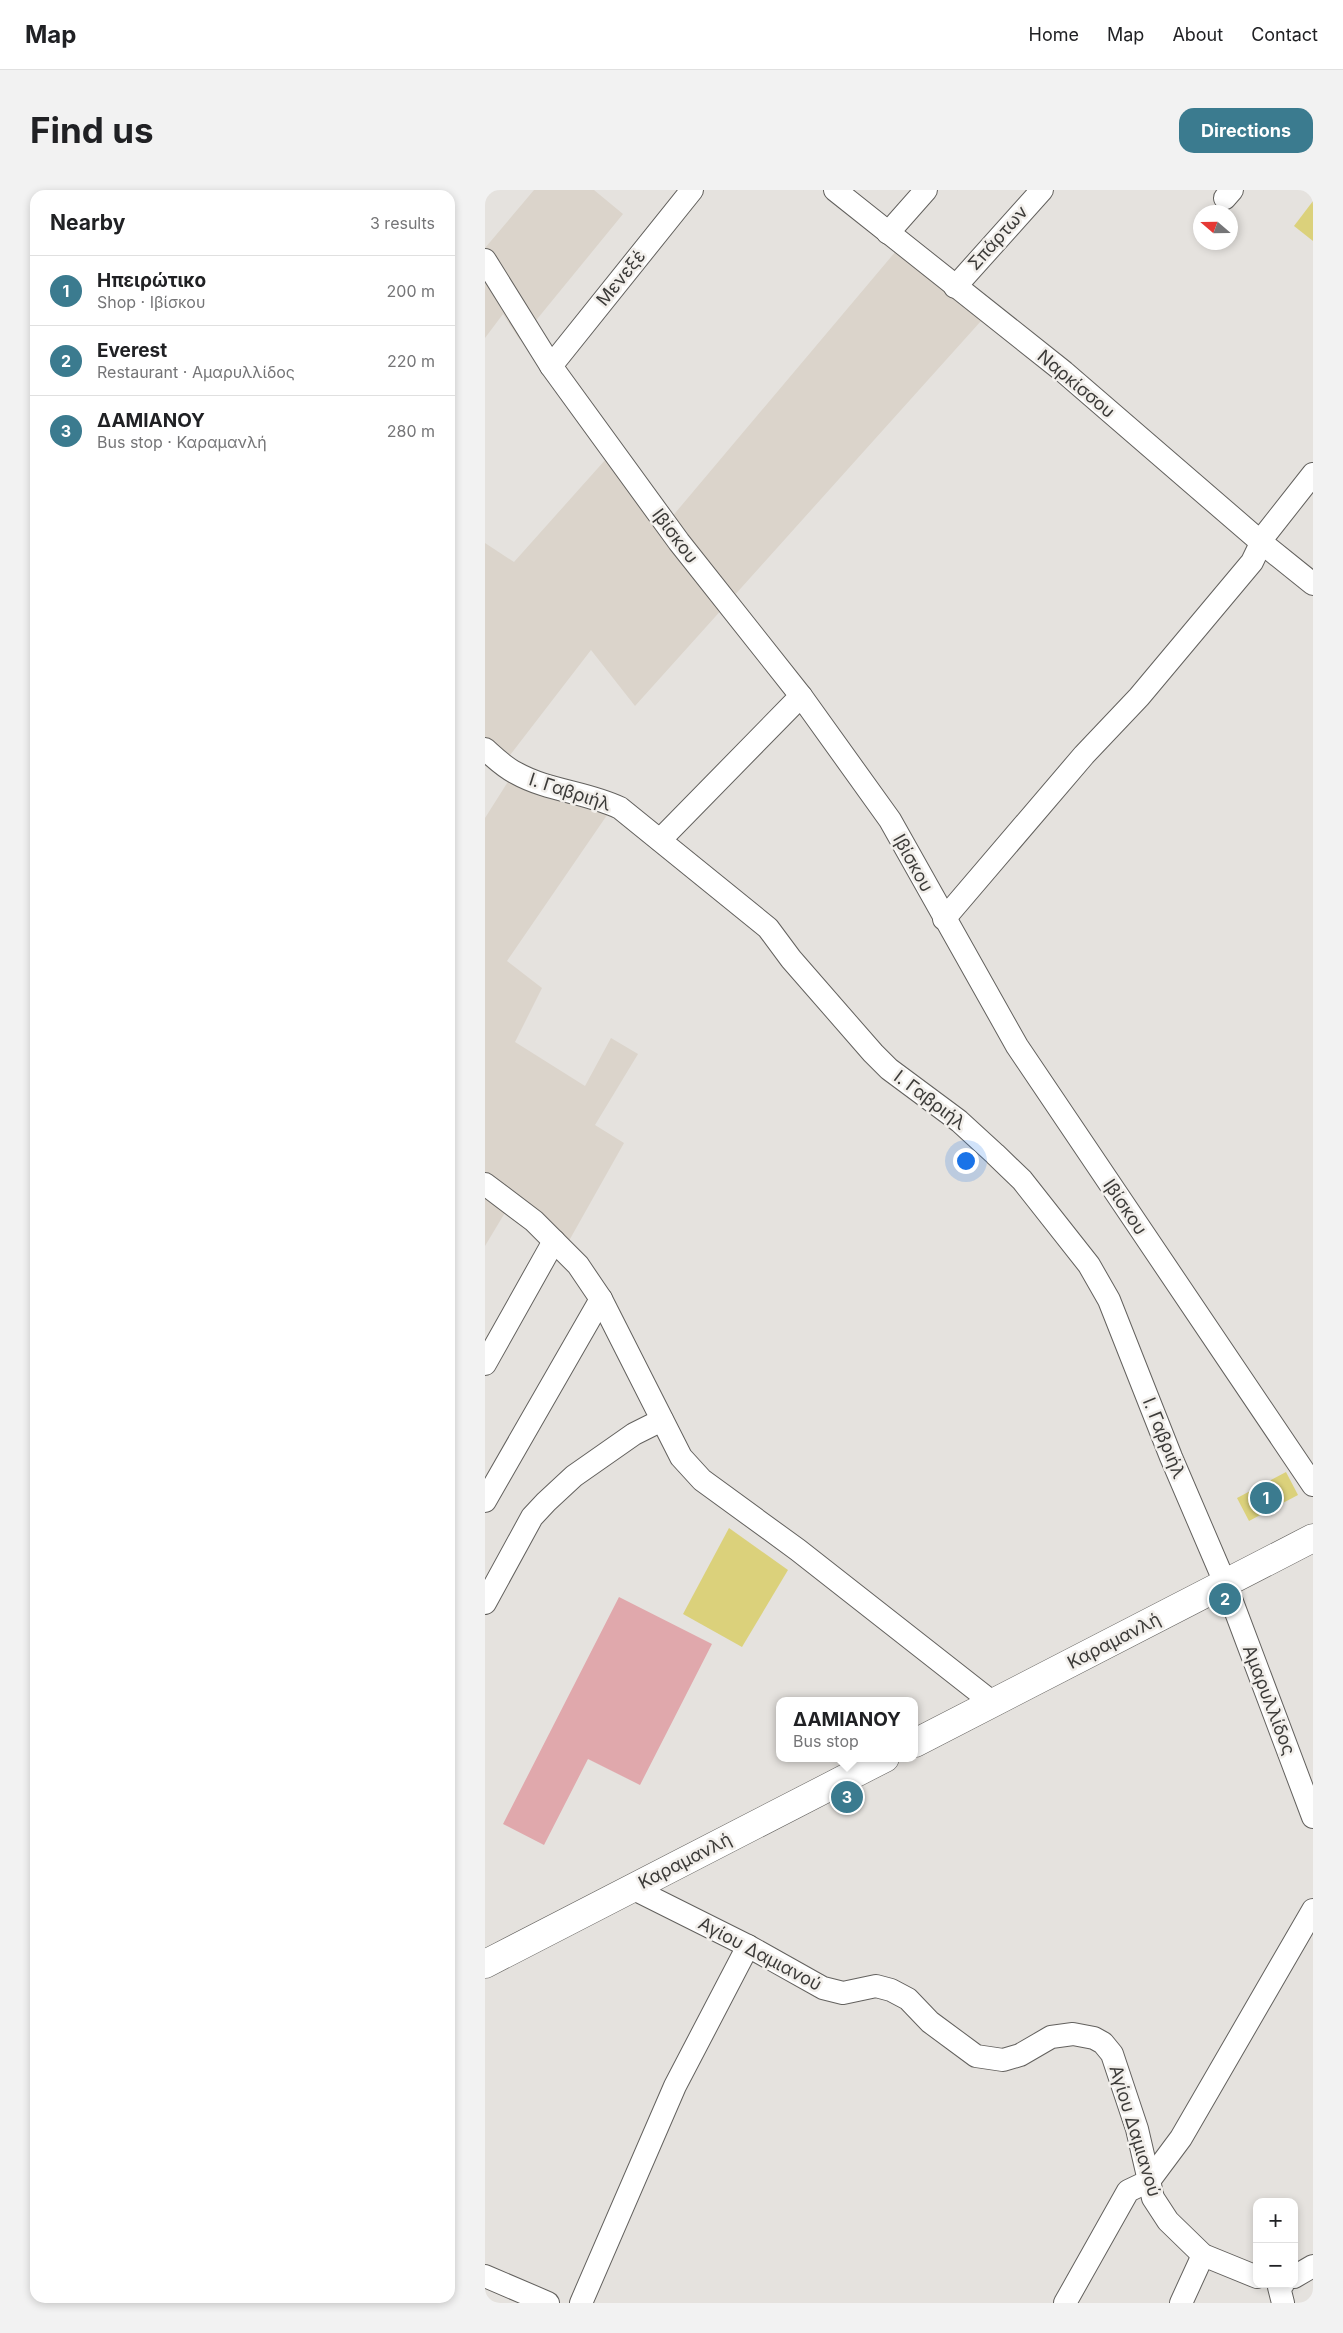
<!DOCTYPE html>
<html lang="en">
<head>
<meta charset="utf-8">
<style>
  body { margin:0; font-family:Inter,sans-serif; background:#f2f2f2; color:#202124 }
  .controls { position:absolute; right:15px; bottom:15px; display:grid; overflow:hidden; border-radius:10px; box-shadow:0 2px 8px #0003 }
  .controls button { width:45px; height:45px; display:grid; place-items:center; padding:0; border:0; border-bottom:1px solid #e0e0e0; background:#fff; color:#202124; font:25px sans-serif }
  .compass { position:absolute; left:708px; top:15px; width:45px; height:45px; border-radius:50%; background:#fff; box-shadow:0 2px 8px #0003; rotate:290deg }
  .you { position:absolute; left:480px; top:970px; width:18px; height:18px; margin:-12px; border:4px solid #fff; border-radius:50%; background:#1a73e8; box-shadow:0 0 0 8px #1a73e833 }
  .badge { display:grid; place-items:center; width:32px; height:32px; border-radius:50%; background:#3b7b8f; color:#fff; font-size:16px; font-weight:700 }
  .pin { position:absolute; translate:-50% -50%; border:2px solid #fff; box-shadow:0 1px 5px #0006 }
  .popup { position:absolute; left:291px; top:1507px; width:142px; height:65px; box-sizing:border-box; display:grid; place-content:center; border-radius:10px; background:#fff; filter:drop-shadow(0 1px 4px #0005); font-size:16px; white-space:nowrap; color:#757577 }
  .popup b { font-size:19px; color:#202124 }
  .popup::after { content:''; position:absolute; left:50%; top:100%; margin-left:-10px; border:10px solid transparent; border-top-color:#fff }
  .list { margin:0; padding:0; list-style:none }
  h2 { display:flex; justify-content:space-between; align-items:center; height:65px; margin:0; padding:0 20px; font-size:21px }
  h2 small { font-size:16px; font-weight:400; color:#757577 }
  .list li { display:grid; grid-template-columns:32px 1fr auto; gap:15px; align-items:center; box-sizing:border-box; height:70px; padding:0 20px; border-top:1px solid #e0e0e0 }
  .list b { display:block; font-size:19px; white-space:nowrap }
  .list p { margin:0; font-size:16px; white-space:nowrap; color:#757577 }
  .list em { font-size:16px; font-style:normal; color:#757577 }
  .map { position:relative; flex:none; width:828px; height:2113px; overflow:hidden; border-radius:15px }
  header { display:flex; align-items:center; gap:30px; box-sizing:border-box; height:70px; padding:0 25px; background:#fff; border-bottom:1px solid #e0e0e0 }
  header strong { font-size:24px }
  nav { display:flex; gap:28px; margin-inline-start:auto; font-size:18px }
  .intro { display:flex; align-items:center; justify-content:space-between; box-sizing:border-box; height:120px; padding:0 30px }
  h1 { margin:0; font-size:35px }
  .button { padding:12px 22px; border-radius:15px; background:#3b7b8f; color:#fff; font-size:18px; font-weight:700 }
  main { display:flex; gap:30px; padding:0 30px }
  aside { flex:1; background:#fff; border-radius:15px; box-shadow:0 2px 8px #0003 }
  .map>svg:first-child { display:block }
</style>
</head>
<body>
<header>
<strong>Map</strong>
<nav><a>Home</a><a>Map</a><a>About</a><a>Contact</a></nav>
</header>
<div class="intro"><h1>Find us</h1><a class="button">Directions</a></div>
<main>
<aside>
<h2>Nearby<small>3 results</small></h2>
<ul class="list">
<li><span class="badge">1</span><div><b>Ηπειρώτικο</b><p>Shop · Ιβίσκου</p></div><em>200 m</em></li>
<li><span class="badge">2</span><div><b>Everest</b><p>Restaurant · Αμαρυλλίδος</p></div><em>220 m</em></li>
<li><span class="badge">3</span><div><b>ΔΑΜΙΑΝΟΥ</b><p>Bus stop · Καραμανλή</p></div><em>280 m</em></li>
</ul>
</aside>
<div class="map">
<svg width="828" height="2113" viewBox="0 0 828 2113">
  <rect width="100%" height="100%" fill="#e5e2de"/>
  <g fill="#dbd4cb">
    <path d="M49,0H109L138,24L35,150L18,124L0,148V58Z"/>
    <path d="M411,61L496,131L150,516L106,460L22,569L0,551V353L29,372L121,269L175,341Z"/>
    <path d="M33,576L131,612L22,771L57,798L30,852L100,896L126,848L153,864L110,935L139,953L76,1065L21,1021L0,1056V628Z"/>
  </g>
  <path fill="#e0a8ac" d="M134,1407L227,1454L155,1595L103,1569L59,1655L18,1634Z"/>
  <g fill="#dbd17b">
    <path d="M828,11V51L809,36Z"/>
    <path d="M801,1282L813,1305L764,1331L752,1308Z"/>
    <path d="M244,1338L303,1380L257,1457L198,1424Z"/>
  </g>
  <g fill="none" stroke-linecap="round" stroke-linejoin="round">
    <defs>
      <g id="minor">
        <path d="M350,0L579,182L777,353L828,394"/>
        <path d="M740,8L747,0"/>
        <path d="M403,43L441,0"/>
        <path d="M0,70L66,176L194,352L316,506L405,630L532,856L828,1295"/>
        <path d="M470,97L557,0"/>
        <path d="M66,176L207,0"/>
        <path d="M0,559C10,568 19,577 31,583C63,601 102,602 135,618L283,738L306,769L388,863L404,879L474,931L510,964L537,990L604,1075L624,1110L686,1267L740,1393L828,1627"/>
        <path d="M175,650L316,506"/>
        <path d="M459,729L599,565L654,507L767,372L780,345L828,284"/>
        <path d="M0,994L49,1031L93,1075L116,1109L196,1267L217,1290L313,1360L508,1513"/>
        <path d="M0,1174L69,1051"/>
        <path d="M0,1311L116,1109"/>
        <path d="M0,1413L47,1327L61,1312L89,1286L149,1244L177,1230"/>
        <path d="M147,1698L263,1756L338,1798L358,1803L391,1796L406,1800L423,1809L445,1832L491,1866L518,1870L535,1865L566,1847L588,1844L609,1848L618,1853L627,1864L652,1939L668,2008L683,2031L718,2065L772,2087"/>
        <path d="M0,2086L63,2113"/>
        <path d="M809,2087L828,2076"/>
        <path d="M798,2094L794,2097L798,2113"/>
        <path d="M96,2113L190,1896L263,1756"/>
        <path d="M580,2113L643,2001L664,1991L696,1948L828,1720"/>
        <path d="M696,2113L718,2065"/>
      </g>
      <g id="major">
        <path d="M430,1553L828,1348"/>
        <path d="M0,1774L400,1568"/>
      </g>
    </defs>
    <use href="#minor" stroke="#63615e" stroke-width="24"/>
    <use href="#major" stroke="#63615e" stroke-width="29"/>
    <use href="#minor" stroke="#fff" stroke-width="22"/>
    <use href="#major" stroke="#fff" stroke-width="28"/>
  </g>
  <g text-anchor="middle" stroke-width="5" stroke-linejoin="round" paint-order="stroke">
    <g font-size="18" fill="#3c3b39" stroke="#f2efeb">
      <text transform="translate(513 48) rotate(-48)" y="6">Σπάρτων</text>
      <text transform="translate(136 88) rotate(-51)" y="6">Μενεξέ</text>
      <text transform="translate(591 194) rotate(40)" y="6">Ναρκίσσου</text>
      <text transform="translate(190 346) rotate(53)" y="6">Ιβίσκου</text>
      <text transform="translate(85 602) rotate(18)" y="6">Ι. Γαβριήλ</text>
      <text transform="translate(428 673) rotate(61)" y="6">Ιβίσκου</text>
      <text transform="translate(445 910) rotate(37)" y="6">Ι. Γαβριήλ</text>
      <text transform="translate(640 1017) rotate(56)" y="6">Ιβίσκου</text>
      <text transform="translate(679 1248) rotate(68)" y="6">Ι. Γαβριήλ</text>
      <text transform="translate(629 1451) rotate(-27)" y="6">Καραμανλή</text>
      <text transform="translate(784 1510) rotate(69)" y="6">Αμαρυλλίδος</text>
      <text transform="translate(200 1671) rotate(-27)" y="6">Καραμανλή</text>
      <text transform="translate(275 1764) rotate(28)" y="6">Αγίου Δαμιανού</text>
      <text transform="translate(650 1941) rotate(73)" y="6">Αγίου Δαμιανού</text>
    </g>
  </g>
</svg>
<div class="controls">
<button>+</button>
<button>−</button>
</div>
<svg class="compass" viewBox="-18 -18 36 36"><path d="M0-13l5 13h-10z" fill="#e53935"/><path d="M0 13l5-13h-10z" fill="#757577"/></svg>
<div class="you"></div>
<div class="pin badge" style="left:781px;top:1308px">1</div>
<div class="pin badge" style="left:740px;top:1409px">2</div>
<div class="pin badge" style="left:362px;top:1607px">3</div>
<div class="popup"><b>ΔΑΜΙΑΝΟΥ</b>Bus stop</div>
</div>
</main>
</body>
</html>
